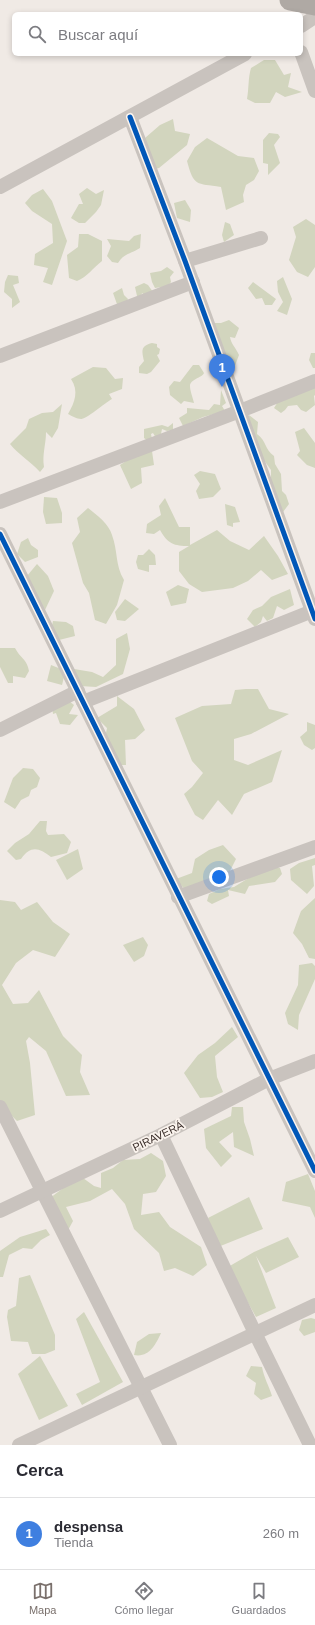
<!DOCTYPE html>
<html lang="es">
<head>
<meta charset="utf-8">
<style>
  body { margin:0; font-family:Arial,sans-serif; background:#f7f7f7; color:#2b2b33 }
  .you { position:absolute; left:219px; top:877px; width:14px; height:14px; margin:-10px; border:3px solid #fff; border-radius:50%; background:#1a73e8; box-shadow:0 0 0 6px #1a73e833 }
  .badge { display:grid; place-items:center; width:26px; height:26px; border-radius:50%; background:#7a706c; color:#fff; font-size:13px; font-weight:700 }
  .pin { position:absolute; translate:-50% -33px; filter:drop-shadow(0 1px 2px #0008) }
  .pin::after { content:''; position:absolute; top:21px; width:14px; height:12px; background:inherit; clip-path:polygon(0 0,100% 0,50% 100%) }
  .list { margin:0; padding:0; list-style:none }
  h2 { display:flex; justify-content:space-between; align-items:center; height:52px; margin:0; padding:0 16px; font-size:17px }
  h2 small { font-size:13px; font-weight:400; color:#7c7c81 }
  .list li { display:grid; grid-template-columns:26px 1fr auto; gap:12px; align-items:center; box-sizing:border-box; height:72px; padding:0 16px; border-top:1px solid #e1e1e2 }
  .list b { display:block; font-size:15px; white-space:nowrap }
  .list p { margin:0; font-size:13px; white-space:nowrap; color:#7c7c81 }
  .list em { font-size:13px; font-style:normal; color:#7c7c81 }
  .icon { flex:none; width:22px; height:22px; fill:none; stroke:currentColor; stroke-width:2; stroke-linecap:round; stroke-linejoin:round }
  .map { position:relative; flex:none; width:315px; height:1445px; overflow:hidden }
  .search { position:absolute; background:#fff; box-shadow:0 2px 6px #0003; left:12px; right:12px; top:12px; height:44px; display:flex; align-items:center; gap:10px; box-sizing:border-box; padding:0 14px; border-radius:6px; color:#7c7c81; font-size:15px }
  .sheet { height:124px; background:#fff }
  nav { display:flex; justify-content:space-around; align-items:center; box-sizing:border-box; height:56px; border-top:1px solid #e1e1e2; background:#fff; font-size:11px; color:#7c7c81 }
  nav a { display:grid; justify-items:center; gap:2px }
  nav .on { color:#7a706c }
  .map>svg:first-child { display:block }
</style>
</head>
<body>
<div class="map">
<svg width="315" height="1445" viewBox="0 0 315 1445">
  <rect width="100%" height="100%" fill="#f0eae5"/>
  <g fill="#d2d5be">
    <path d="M264,60H275L284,75L291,73L288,87L302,92L285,97L276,92L270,103H255L247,99C249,88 248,78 251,68Z"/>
    <path d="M173,119L175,131L190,134L187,145L159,168L148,171L145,138L160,125Z"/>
    <path d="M269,133L278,134L280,137L274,145L280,163L268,175V164L263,163V140Z"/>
    <path d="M207,138L238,156L254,158L259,171L254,180L246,185L243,195L244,202L226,210L221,187C196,183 194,187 187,161L195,147Z"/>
    <path d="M87,188L96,194L104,190L101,205L96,212L85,223H79L71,218L79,204H83L79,194Z"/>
    <path d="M43,189L52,201L67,241L52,285L43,282L48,268L34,265L35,254L53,243L52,224L32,211L25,203L32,195Z"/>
    <path d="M185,200L191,210L190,222L177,218L174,203Z"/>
    <path d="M306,219L315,225V267L308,277L297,272L289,260L296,237L293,227Z"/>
    <path d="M225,222L230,224L234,235L224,242L222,235Z"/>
    <path d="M79,234H88L102,241V261C93,268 87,277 77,281L69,278L67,255L78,247Z"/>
    <path d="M141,234L140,248C131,254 124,253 118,263L112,262L107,256L111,246L107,239L129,241L134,236Z"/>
    <path d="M167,267L174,272L170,277L171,282L168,286L155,288L152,282L150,273L161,271Z"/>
    <path d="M8,275L18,276L19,283L13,285L20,302L12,308V299L4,292L5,282Z"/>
    <path d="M283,277L292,299L287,315L277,311L283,302L278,292L277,281Z"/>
    <path d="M253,282L276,299L272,305H265L262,298L256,299L248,288Z"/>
    <path d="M144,283L148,285L153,292L146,296L142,293L141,297L137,296L135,287Z"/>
    <path d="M122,288L124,295L128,299L126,304L118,307L113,293Z"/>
    <path d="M229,320L239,328L235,338L230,337C231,344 236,348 239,355L233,371L227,373L212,323H221Z"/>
    <path d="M152,343L157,344V347L160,349L159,354L157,355L160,361L151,372L147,374L139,373V367L144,361C142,351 140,346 152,343Z"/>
    <path d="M311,353H315V368H313L309,360Z"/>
    <path d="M193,365H199L204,373C202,378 190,379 190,386C190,391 193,398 194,403L184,401L181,404L170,395L169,387L174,381L180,382Z"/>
    <path d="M93,367L106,368L115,379L123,378L122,389L109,394L112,399C105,403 85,420 81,419C77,419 72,416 68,414C75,402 79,391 71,379Z"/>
    <path d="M315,386V395L314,396L315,405L306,412L301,410L297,405L288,406L285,410L281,413L274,408L279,400Z"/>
    <path d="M221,390L226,403L222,406L225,411L203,417L183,426L179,418L187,413V408L209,410L214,404L220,405Z"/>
    <path d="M62,404L58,428L52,438L46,432C46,445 42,454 44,467L40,472C30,461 19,455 10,444L26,428L29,419L42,413L53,412Z"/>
    <path d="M249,415L258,422L257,434C267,441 264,449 274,456L275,464L281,474L282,491L286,495L289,504L283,512L271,481V470L261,456L244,422Z"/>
    <path d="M173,423V430L167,431L162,429L161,434L156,438L153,433L151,434L152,439L148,441L144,438V429L162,425L168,427Z"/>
    <path d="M304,428L315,443V468L307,465L297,455L300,451L295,432Z"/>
    <path d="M152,451L154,465L141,468L142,483L131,489L120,465L134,456Z"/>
    <path d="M200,471L215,474L221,489L213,497L199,499L196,491L200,484L194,475Z"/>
    <path d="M44,497L57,498L62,513V523L46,524L43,512Z"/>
    <path d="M165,498L179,527H190V545L217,530L230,541L249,550L264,536L278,556L288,574L272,580L261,570L248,581L233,588L202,592L189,584L179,571V552L189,546C174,546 168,544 160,530L154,534L146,533L147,524L161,515L159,506Z"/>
    <path d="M225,504L235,507L240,522L233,523V527L227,525Z"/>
    <path d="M88,508C97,515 109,524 112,535C118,551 115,565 124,580L117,605L106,624L95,620L89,593L83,583L72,543L80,532L77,518Z"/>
    <path d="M28,538L31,545L38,550V557L25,562L17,554L21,542Z"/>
    <path d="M149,549L155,555L156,565H149V572L138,569L136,562L138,555H143Z"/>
    <path d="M37,564L48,576L54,591L45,610L27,576Z"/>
    <path d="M178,585L189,589L186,603L171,606L166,592Z"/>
    <path d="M290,589L294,605L284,610L277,606L273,618L267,621L263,616L261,622L255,627L247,619L253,610L262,606L271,597Z"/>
    <path d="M125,599L139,609L125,621L117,620L115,612Z"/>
    <path d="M53,621L66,622L73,626L75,636L59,640L51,630Z"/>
    <path d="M127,633L130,649L123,674L96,687L80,686L74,669L92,672L103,677L116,665V639Z"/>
    <path d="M0,648H15C20,658 27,659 29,671L25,678L13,676V683H8L0,667Z"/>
    <path d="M51,665L61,669L64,677L62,685L47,681Z"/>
    <path d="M246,689H258L269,709L289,714L251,734L234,739V760L248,765L282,750L272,782L244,794L232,815L218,800L203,820L195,815L184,794L192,787L203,773L192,761L175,718L202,706L231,704L235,690Z"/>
    <path d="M117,696L134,709L145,730L135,739L125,740L126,765H118L105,738L107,728L97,718L117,706Z"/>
    <path d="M69,701L74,705L69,714L78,715L70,725L60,724L56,713L53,714L52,706Z"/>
    <path d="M307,722L315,725V748L312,750L304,745L300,737L307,731Z"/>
    <path d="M23,768L33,769L40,778L37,787L31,790L29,796L21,800L15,809L4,802L13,778Z"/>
    <path d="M40,821H47L46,831L48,835L64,834L71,842L67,853L51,857C39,848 31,845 21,859L16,860L7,851L15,843L29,834Z"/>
    <path d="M223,845L236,859L228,875L186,891L176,879L192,873L195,859L209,850Z"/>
    <path d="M78,849L83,869L67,880L56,860Z"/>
    <path d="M315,858V865L312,866L314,886L307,894L291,880L290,869L299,863Z"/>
    <path d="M268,866L280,868L282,874L275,882L249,886L245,894L228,890L229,896L212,904L207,901L209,894L220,889L234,887Z"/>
    <path d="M315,898V959L309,958L302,944L293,933L301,911Z"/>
    <path d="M0,900L15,902L21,910L37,902L53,922L70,934L55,957L33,950L16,963L2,985L13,1004L28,1003L39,990L63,1036L82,1055L80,1072L90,1095L66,1096L46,1051L29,1037L26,1041L30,1063L35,1115L17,1121L0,1104Z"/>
    <path d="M143,937L148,945L144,956L134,962L123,945Z"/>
    <path d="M312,963L315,966V979L299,1015L298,1030L288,1024L285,1013L298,985L299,965Z"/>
    <path d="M232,1027L238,1037L215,1056L217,1077L223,1092L212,1097L200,1098L184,1073L198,1055L215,1043Z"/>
    <path d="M232,1107H243L244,1122L250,1139L254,1156L234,1147L233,1132L219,1142L232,1156L221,1167L206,1148L204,1129L231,1116Z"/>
    <path d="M151,1153L163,1161L166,1176L156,1192L143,1194L141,1215L159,1212L170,1227L201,1247L207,1265L193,1276L175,1268L164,1271L159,1253L134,1229L125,1204L112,1189L90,1201L66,1207L73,1221L67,1232L50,1198L66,1186L83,1178L94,1186L101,1188V1173L113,1168L123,1160L140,1159Z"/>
    <path d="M308,1174L315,1191V1218L310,1207L282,1201L286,1182Z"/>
    <path d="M249,1197L263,1229L218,1247L208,1218Z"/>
    <path d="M46,1229L50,1235L41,1240L32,1249L23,1248L9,1255L3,1277H0V1251L20,1237Z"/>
    <path d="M288,1237L299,1257L266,1273L256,1256L276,1308L256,1317L228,1267L254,1252Z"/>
    <path d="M30,1275L55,1335V1350L45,1354H32L28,1342L11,1341L7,1317L8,1310L16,1306L19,1278Z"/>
    <path d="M84,1312L123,1382L82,1405L76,1394L100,1382L76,1319Z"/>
    <path d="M311,1318L315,1319V1332L304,1336L299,1330L302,1320Z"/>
    <path d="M161,1333C156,1344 149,1358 134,1355L137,1342L149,1334Z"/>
    <path d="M40,1356L68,1406L39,1420L18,1374Z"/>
    <path d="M251,1366L262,1367C264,1378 269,1386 272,1396L261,1400L254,1394L256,1383L246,1376Z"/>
  </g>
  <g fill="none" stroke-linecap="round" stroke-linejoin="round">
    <g stroke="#c9c3be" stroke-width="14">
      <path d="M301,26L315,17"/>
      <path d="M301,52L315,91"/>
      <path d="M130,117L185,261L315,619"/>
      <path d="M0,187L245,54"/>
      <path d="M185,261L261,238"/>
      <path d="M0,356L193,282"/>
      <path d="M0,502L240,411L315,381"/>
      <path d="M0,534L315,1171"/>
      <path d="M83,702L315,610"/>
      <path d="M0,730L78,691"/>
      <path d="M178,897L315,847"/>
      <path d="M0,1107L170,1445"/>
      <path d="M161,1135L255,1333L310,1445"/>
      <path d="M0,1211L161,1135L269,1079L315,1061"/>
      <path d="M19,1445L315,1305"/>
    </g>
    <path stroke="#afa9a4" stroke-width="21" d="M290,0L315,5"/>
    <defs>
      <g id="cycleway">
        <path d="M130,117L185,261L315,619"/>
        <path d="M0,534L315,1171"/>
      </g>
    </defs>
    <use href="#cycleway" stroke="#fbf4ee" stroke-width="8"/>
    <use href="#cycleway" stroke="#0057b8" stroke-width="5"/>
  </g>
  <g text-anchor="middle" stroke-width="3.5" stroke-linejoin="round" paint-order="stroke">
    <g font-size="11" fill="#3b2f2b" stroke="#fbf4ee">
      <text transform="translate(158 1136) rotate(-26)" y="4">PIRAVERÁ</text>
    </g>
  </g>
</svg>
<div class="you"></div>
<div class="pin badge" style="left:222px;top:387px;background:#3f7fe0">1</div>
<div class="search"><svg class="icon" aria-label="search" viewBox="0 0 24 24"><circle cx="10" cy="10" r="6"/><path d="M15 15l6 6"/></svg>Buscar aquí</div>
</div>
<section class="sheet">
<h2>Cerca<small></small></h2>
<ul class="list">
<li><span class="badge" style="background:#3f7fe0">1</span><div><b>despensa</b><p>Tienda</p></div><em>260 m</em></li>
</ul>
</section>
<nav>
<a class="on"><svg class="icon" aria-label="map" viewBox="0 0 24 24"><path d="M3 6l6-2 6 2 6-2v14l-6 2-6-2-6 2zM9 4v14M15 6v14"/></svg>Mapa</a>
<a><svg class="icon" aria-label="directions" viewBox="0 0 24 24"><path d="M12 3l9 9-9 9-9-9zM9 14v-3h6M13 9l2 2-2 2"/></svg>Cómo llegar</a>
<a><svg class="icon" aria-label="saved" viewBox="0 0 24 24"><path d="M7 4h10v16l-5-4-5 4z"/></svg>Guardados</a>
</nav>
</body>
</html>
